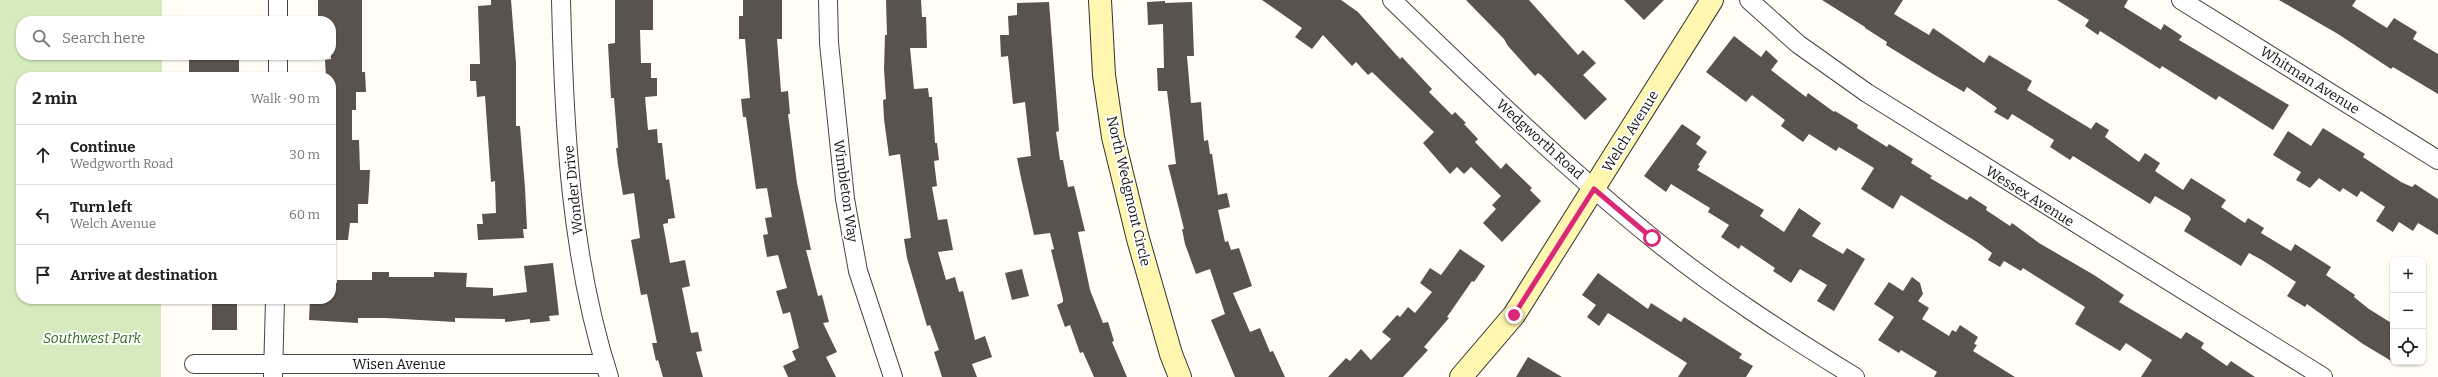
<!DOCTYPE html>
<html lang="en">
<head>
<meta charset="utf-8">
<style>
  body { margin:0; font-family:Bitter,serif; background:#f2f2f2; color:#222 }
  .controls { position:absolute; right:12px; bottom:12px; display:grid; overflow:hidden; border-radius:8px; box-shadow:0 1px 3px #0004 }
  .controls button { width:36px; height:36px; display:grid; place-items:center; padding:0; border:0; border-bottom:1px solid #e0e0e0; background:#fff; color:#222; font:20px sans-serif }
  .stop { position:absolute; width:12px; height:12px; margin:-9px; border:3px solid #db2777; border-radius:50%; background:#fff }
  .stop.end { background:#db2777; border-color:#fff; box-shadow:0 1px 4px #0008 }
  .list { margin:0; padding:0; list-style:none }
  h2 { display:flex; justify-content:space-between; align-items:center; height:52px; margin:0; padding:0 16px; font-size:17px }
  h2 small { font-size:13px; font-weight:400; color:#767676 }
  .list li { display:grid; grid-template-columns:26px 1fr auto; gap:12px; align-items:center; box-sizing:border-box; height:60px; padding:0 16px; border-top:1px solid #e0e0e0 }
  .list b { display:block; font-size:15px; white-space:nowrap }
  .list p { margin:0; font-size:13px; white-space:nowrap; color:#767676 }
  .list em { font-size:13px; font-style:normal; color:#767676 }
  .icon { flex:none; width:22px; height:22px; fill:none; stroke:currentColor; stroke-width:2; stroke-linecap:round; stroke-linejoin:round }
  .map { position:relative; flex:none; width:2438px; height:377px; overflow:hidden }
  .search { position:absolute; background:#fff; box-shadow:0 1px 3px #0004; left:16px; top:16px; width:320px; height:44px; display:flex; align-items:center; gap:10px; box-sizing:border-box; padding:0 14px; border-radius:16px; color:#767676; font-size:15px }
  .panel { position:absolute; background:#fff; box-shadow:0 1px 3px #0004; left:16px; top:72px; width:320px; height:232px; border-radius:16px }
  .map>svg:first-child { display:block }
</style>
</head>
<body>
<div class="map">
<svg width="2438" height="377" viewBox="0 0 2438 377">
  <rect width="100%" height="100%" fill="#fffdf5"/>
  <path fill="#d5ebbd" d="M0,0H162V21H21V55H162V77H21V299H161V377H0Z"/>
  <g fill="#5a524d">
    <path d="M318,0H362V72H365L366,92H356V110H352V140H359L360,170H370L369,189L368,204H358V223H350L348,240H331V77H326L325,60L331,59V21L318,20Z"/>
    <path d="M491,0H511L516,63V126H520L525,188L527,229H523L524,238L478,240L477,224H483L482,214L496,213L495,181L491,182L485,96L477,97L476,81H470V64H480L478,6L491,5Z"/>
    <path d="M615,0H653V30H640L641,63H651V78H657V96L645,97L648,130L657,129L658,143H662L666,180L669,179L675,218L668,219V223L663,224L670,263L685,260L690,286L682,288L691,333L698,332L702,351L696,352L703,377H663L658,360L656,361L652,343H657L647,294L641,295L631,240L640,238L634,193L623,195L618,165L616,148H618L614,98H611L608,44L615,43Z"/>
    <path d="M743,0H782V39H777L781,92L788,91L790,114H788L797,183L811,250H806L818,296L822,295L829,322L823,323L837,352L826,357L836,377H788L783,366L796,360L792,351L799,348L790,312L783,314L776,291L787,288L778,255L767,257L763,235L768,234L765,218L772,217L767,188L756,189L746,117H743L741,99L750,98L745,39H739V16H743Z"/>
    <path d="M886,0H921L922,17H926L927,48H910L914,89L928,88L929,97H932L935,143H937L939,160L934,161L937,186L932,187L938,220L947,219L953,250L938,252L946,280L955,277L959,292L963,291L975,340L985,336L992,357L972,364L977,377H942L934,352L939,350L930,325L927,326L907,258L904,239L911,238L900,154L889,156L884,119L883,100L886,99L884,69L885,35H887Z"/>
    <path d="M1262,0H1341L1358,12L1400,59L1402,57L1432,89L1429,92L1452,115L1455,112L1466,123L1464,124L1478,139L1475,142L1501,169L1506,163L1532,188L1530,190L1541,201L1502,242L1483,223L1496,209L1492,205L1501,196L1471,167L1464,174L1457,167L1450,174L1423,143L1434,132L1372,72L1368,75L1356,62L1352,66L1323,35L1312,49L1295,37L1302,28Z"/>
    <path d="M1466,0H1529L1578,55L1583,50L1596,63L1583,75L1607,99L1585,120L1541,75L1538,73L1535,76L1508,46L1504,39Z"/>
    <path d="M1624,0H1664L1644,20Z"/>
    <path d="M1822,0H1903L1894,14L1929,35L1933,28L1984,63L1989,55L2032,81L2027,90L2091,129L2096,122L2109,130L2105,137L2139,162L2145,153L2160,163L2155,171L2183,190L2191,178L2226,200L2221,207L2245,223L2248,218L2264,228L2261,233L2291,251L2295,244L2331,267L2326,275L2355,295L2354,297L2369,309L2393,324V362L2363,344L2307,304L2305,307L2287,296L2296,282L2262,260L2249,253L2241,266L2184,231L2191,219L2189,216L2155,196L2150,204L2073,156L2070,160L2050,147L2054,140L2012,114L2008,120L1994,112L1997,108L1967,87L1964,92L1933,74L1886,45L1887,42L1865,28V27Z"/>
    <path d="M2057,0H2128L2124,7L2161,30L2164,24L2182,36L2179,40L2289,105L2273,130L2219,96L2216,100L2162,66L2160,69L2100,31L2098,35L2085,26L2089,20Z"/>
    <path d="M2279,0H2356L2352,6L2387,28L2394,18L2417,32L2413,39L2438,54V94L2393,67L2391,69L2338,34Z"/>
    <path d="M1165,1V3L1192,2L1194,56H1187L1191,103L1201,102L1204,141L1208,140L1210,154H1212L1218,195L1227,193L1230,207L1218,210L1225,242L1228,241L1231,250L1239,248L1252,286L1233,293L1250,332L1260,328L1270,352L1273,351L1285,377H1235L1211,320L1225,314L1210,269L1196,274L1185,244L1182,229H1184L1168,165L1176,164L1167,91H1158L1157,68H1164L1163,24L1148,25L1147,2Z"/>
    <path d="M1049,2L1059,131L1056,132L1060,160H1063L1068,187L1074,186L1085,231L1078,232L1090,290L1103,323L1108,322L1114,341L1112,342L1127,377H1094L1083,352L1080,353L1070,325L1065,327L1057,305L1063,302V299L1051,250L1054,249L1050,233L1034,235L1021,178L1017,158L1031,156L1025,102L1013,104L1008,56L1001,57L1000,35H1009L1008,16L1017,15V3Z"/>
    <path d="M1734,36L1761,57L1766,50L1778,61L1771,70L1806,97L1808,93L1834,112L1835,111L1858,125L1857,128L1887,147L1889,144L1913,159L1911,163L1932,176L1930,178L1967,200L1970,196L1987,207L1986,210L2010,226L2012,223L2039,243L2094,275L2124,295L2119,302L2181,339L2186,332L2204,343L2201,348L2227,366L2231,361L2255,377H2141L2152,360L2126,343L2120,351L2075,324L2085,307L2023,268L2021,271L2004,261L2000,267L1988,260L1992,253L1977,242L1901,195L1893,209L1861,189L1874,168L1839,147L1836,151L1809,134L1803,142L1781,126L1785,120L1752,95L1746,102L1706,72Z"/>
    <path d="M198,55H239V77H189V60H198Z"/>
    <path d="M1682,124L1701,137L1696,144L1707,152L1698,165L1700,166L1697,170L1764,210L1760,216L1784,232L1799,208L1821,223L1812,236L1843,254L1847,248L1865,259L1834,311L1817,301L1827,285L1800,269L1791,283L1773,271L1775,268L1741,245L1739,249L1721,237L1729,225L1708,212L1710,208L1671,184L1666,192L1644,176Z"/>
    <path d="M2323,128L2365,154L2363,157L2401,182L2412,187L2415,184L2438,199V235L2418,223L2413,231L2399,222L2393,232L2376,221L2385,207L2361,191L2357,197L2343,188L2340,192L2319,178L2310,188L2296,180L2301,172L2273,155L2288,131L2311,146Z"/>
    <path d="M1460,249L1485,266L1474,282L1472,281L1447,317L1449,318L1424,347L1428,350L1403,377H1328L1346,358L1350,361L1361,349L1371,360L1391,339L1382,332L1397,315L1400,317L1408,307L1415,313L1432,292L1420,283L1430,268L1441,275Z"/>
    <path d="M553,263L559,315L549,316L550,321L530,323V319L505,322V319L455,318V322L385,318H358V323L309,320L310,299H331V283H337V280H372V272H389V277H434V272L467,273L466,287L493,288V296L527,292L524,266Z"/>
    <path d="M1022,269L1029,296L1012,300L1005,273Z"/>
    <path d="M1598,273L1648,309L1651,303L1681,322L1684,317L1742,354L1739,358L1753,366L1746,377H1678L1687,363L1608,313L1599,326L1587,317L1596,305L1582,295Z"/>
    <path d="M1912,277L1920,283L1923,294L1918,301L1929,308L1922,319L1949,336L1952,330L1956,332L1960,325L1978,337L1974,344L1977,345L1973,351L2015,377H1934L1937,372L1901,350L1899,353L1878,340L1894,317L1874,304L1889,282L1903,291Z"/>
    <rect x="212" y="299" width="25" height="31"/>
    <path d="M1528,357L1562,377H1516Z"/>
  </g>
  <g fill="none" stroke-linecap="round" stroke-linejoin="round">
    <defs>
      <g id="street">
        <path d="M278,0V21"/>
        <path d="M561,0C564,126 570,256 609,377"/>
        <path d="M828,0L829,43L845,199L858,271L893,377"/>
        <path d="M1392,0C1476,81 1560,163 1651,237C1715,289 1785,334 1855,377"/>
        <path d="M1749,0L1798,44L1867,93L2323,377"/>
        <path d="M2181,0L2438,160"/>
        <path d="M278,55V77"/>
        <path d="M194,364H605"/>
        <path d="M273,376L275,299"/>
      </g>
      <g id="secondary">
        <path d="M1100,0L1104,75L1113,137L1138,239L1171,354L1180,377"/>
        <path d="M1461,377L1514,315L1712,0"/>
      </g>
    </defs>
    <use href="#street" stroke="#444" stroke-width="20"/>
    <use href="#secondary" stroke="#333" stroke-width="24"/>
    <use href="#street" stroke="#fff" stroke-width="18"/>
    <use href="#secondary" stroke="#fff6b0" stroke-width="22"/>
  </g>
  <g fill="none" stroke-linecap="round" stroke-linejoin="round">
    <path stroke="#db2777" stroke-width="5" d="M1514,315L1594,189L1652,238"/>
  </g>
  <g text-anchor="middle" stroke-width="4" stroke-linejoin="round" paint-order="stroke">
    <g font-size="14" fill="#111" stroke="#fff">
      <text transform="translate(2310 80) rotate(32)" y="5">Whitman Avenue</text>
      <text transform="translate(1630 131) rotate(-58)" y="5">Welch Avenue</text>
      <text transform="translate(1540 139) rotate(42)" y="5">Wedgworth Road</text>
      <text transform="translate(573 190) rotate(-96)" y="5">Wonder Drive</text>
      <text transform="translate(846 191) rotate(82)" y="5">Wimbleton Way</text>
      <text transform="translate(1129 191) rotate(77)" y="5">North Wedgmont Circle</text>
      <text transform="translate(2030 196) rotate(32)" y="5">Wessex Avenue</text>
      <text x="399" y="369">Wisen Avenue</text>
    </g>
    <g font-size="14" font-style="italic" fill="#2f6b1f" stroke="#fff">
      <text x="92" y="343">Southwest Park</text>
    </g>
  </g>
</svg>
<div class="controls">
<button>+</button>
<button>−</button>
<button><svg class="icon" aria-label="locate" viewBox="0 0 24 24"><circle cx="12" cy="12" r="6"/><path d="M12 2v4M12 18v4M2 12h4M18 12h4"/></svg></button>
</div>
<div class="stop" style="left:1652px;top:238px"></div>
<div class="stop end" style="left:1514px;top:315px"></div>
<div class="search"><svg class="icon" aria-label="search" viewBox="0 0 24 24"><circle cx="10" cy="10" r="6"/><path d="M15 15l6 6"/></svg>Search here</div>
<section class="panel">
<h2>2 min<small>Walk · 90 m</small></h2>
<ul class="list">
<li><svg class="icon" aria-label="ahead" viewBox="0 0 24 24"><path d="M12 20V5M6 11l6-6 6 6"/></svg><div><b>Continue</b><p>Wedgworth Road</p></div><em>30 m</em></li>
<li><svg class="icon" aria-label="left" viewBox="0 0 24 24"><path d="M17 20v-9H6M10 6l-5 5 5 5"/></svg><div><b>Turn left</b><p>Welch Avenue</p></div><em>60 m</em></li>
<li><svg class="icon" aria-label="arrive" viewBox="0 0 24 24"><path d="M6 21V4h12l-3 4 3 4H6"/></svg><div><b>Arrive at destination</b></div></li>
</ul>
</section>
</div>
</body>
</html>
